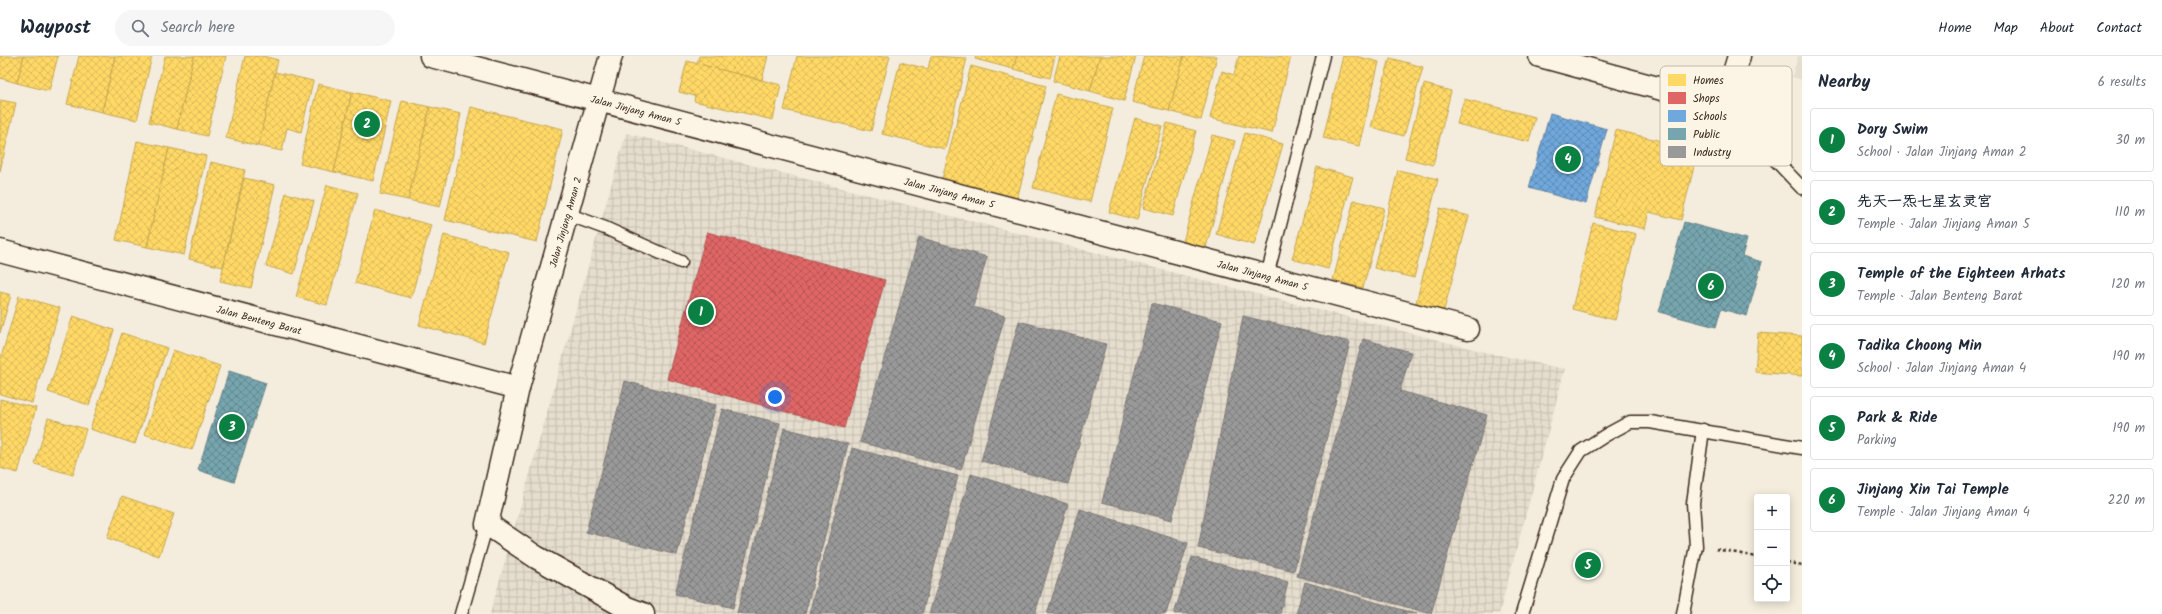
<!DOCTYPE html>
<html lang="en">
<head>
<meta charset="utf-8">
<style>
  body { margin:0; font-family:Kalam,"LXGW WenKai TC",sans-serif; background:#f6f6f7; color:#1f2937 }
  .controls { position:absolute; right:12px; bottom:12px; display:grid; overflow:hidden; border-radius:4px; box-shadow:0 2px 10px #0003 }
  .controls button { width:36px; height:36px; display:grid; place-items:center; padding:0; border:0; border-bottom:1px solid #e0e1e3; background:#fff; color:#1f2937; font:20px sans-serif }
  .you { position:absolute; left:775px; top:341px; width:14px; height:14px; margin:-10px; border:3px solid #fff; border-radius:50%; background:#1a73e8; box-shadow:0 0 0 6px #1a73e833 }
  .badge { display:grid; place-items:center; width:26px; height:26px; border-radius:50%; background:#0b8043; color:#fff; font-size:13px; font-weight:700 }
  .pin { position:absolute; translate:-50% -50%; border:2px solid #fff; box-shadow:0 1px 4px #0006 }
  .list { margin:0; padding:0; list-style:none }
  h2 { display:flex; justify-content:space-between; align-items:center; height:52px; margin:0; padding:0 16px; font-size:17px }
  h2 small { font-size:13px; font-weight:400; color:#747a83 }
  .list li { display:grid; grid-template-columns:26px 1fr auto; gap:12px; align-items:center; box-sizing:border-box; height:64px; margin:0 8px 8px; padding:0 8px; border:1px solid #e0e1e3; border-radius:4px }
  .list b { display:block; font-size:15px; white-space:nowrap }
  .list p { margin:0; font-size:13px; white-space:nowrap; color:#747a83 }
  .list em { font-size:13px; font-style:normal; color:#747a83 }
  .icon { flex:none; width:22px; height:22px; fill:none; stroke:currentColor; stroke-width:2; stroke-linecap:round; stroke-linejoin:round }
  .map { position:relative; flex:none; width:1802px; height:558px; overflow:hidden }
  header { display:flex; align-items:center; gap:24px; box-sizing:border-box; height:56px; padding:0 20px; background:#fff; border-bottom:1px solid #e0e1e3 }
  header strong { font-size:19px }
  nav { display:flex; gap:22px; margin-inline-start:auto; font-size:14px }
  .search { width:280px; height:36px; background:#f6f6f7; display:flex; align-items:center; gap:10px; box-sizing:border-box; padding:0 14px; border-radius:22px; color:#747a83; font-size:15px }
  main { display:flex }
  aside { flex:1; background:#fff }
  .map>svg:first-child { display:block }
</style>
</head>
<body>
<header>
<strong>Waypost</strong>
<div class="search"><svg class="icon" aria-label="search" viewBox="0 0 24 24"><circle cx="10" cy="10" r="6"/><path d="M15 15l6 6"/></svg>Search here</div>
<nav><a>Home</a><a>Map</a><a>About</a><a>Contact</a></nav>
</header>
<main>
<div class="map">
<svg width="1802" height="558" viewBox="0 0 1802 558">
  <defs>
    <pattern id="industrial-grid" width="8" height="8" patternUnits="userSpaceOnUse"><rect width="8" height="8" fill="#e5ddce"/><path d="M0 4h8M4 0v8" fill="none" stroke="#c5beb0"/></pattern>
    <pattern id="homes-cross-hatch" width="8" height="8" patternUnits="userSpaceOnUse"><rect width="8" height="8" fill="#ffd966"/><path d="M0 0l8 8M0 8l8-8" fill="none" stroke="#dbba58"/></pattern>
    <pattern id="shops-cross-hatch" width="8" height="8" patternUnits="userSpaceOnUse"><rect width="8" height="8" fill="#e06666"/><path d="M0 0l8 8M0 8l8-8" fill="none" stroke="#b75453"/></pattern>
    <pattern id="schools-cross-hatch" width="8" height="8" patternUnits="userSpaceOnUse"><rect width="8" height="8" fill="#6fa8dc"/><path d="M0 0l8 8M0 8l8-8" fill="none" stroke="#5c89b2"/></pattern>
    <pattern id="public-cross-hatch" width="8" height="8" patternUnits="userSpaceOnUse"><rect width="8" height="8" fill="#76a5af"/><path d="M0 0l8 8M0 8l8-8" fill="none" stroke="#62878e"/></pattern>
    <pattern id="industry-cross-hatch" width="8" height="8" patternUnits="userSpaceOnUse"><rect width="8" height="8" fill="#999"/><path d="M0 0l8 8M0 8l8-8" fill="none" stroke="#7e7d7c"/></pattern>
  </defs>
  <rect width="100%" height="100%" fill="#f4eddd"/>
  <filter id="ink" filterUnits="userSpaceOnUse"><feTurbulence type="fractalNoise" baseFrequency=".025" numOctaves="2"/><feDisplacementMap in="SourceGraphic" scale="8" xChannelSelector="R" yChannelSelector="G"/><feConvolveMatrix kernelMatrix="1 2 1 2 8 2 1 2 1" color-interpolation-filters="sRGB"/></filter>
  <g filter="url(#ink)">
    <path fill="#e5ddce" d="M1798,0H1802V24L1792,21Z"/>
    <path fill="url(#industrial-grid)" d="M626,77L1489,297L1565,313L1499,558H490Z"/>
    <g fill="url(#homes-cross-hatch)" stroke="#c4a450">
      <path d="M0,0H24L17,27L0,22Z"/>
      <path d="M24,0H58L49,35L17,27Z"/>
      <path d="M79,0H115L102,56L67,48Z"/>
      <path d="M115,0H152L137,64L102,56Z"/>
      <path d="M165,0H194L177,73L149,66Z"/>
      <path d="M194,0H226L207,80L177,73Z"/>
      <path d="M245,0H263L278,4L258,90L226,82Z"/>
      <path d="M699,0H768L762,24L697,8Z"/>
      <path d="M797,0H890L871,75L784,54Z"/>
      <path d="M931,0L967,2L945,93L882,78L900,6L928,13Z"/>
      <path d="M976,0H1017L1013,13L975,3Z"/>
      <path d="M1017,0H1055L1050,22L1013,13Z"/>
      <path d="M1060,0H1100L1090,35L1053,25Z"/>
      <path d="M1100,0H1136L1124,45L1090,35Z"/>
      <path d="M1144,0H1184L1169,55L1132,46Z"/>
      <path d="M1184,0H1217L1201,64L1169,55Z"/>
      <path d="M1239,0H1291L1272,77L1210,62L1222,15L1234,19Z"/>
      <path d="M1343,0H1355L1379,6L1359,90L1323,82Z"/>
      <path d="M1390,2L1423,11L1404,80L1371,71Z"/>
      <path d="M687,5L781,29L773,64L694,45L695,40L679,36Z"/>
      <path d="M971,10L1046,30L1016,147L941,127Z"/>
      <path d="M275,16L313,25L301,76L287,72L282,95L258,90Z"/>
      <path d="M318,28L352,36L334,116L300,108Z"/>
      <path d="M1424,28L1451,35L1433,109L1405,102Z"/>
      <path d="M352,36L391,45L373,125L334,116Z"/>
      <path d="M1056,38L1113,52L1090,146L1033,132Z"/>
      <path d="M1464,43L1535,61L1529,86L1457,68Z"/>
      <path d="M0,44L16,47L0,115Z"/>
      <path d="M402,45L430,51L408,144L380,138Z"/>
      <path d="M430,51L461,58L440,151L408,144Z"/>
      <path d="M471,51L563,73L537,186L445,164Z"/>
      <path d="M1135,62L1162,70L1137,164L1109,156Z"/>
      <path d="M1167,67L1196,75L1173,160L1143,152Z"/>
      <path d="M1616,74L1698,94L1681,164L1649,156L1645,173L1595,161Z"/>
      <path d="M1245,77L1283,88L1254,189L1216,178Z"/>
      <path d="M1212,79L1235,85L1205,195L1182,189Z"/>
      <path d="M137,85L169,92L147,191L116,184Z"/>
      <path d="M169,92L206,100L184,199L147,191Z"/>
      <path d="M211,106L245,114L223,211L189,203Z"/>
      <path d="M1317,111L1353,121L1328,213L1292,203Z"/>
      <path d="M1398,114L1438,123L1414,222L1374,212Z"/>
      <path d="M244,122L275,129L251,232L220,225Z"/>
      <path d="M327,129L358,137L327,249L296,241Z"/>
      <path d="M286,137L314,145L294,218L266,210Z"/>
      <path d="M1354,144L1384,152L1363,232L1333,224Z"/>
      <path d="M1440,152L1469,160L1444,254L1416,247Z"/>
      <path d="M375,154L431,169L411,242L355,227Z"/>
      <path d="M1593,167L1636,178L1615,264L1572,253Z"/>
      <path d="M444,179L509,196L484,287L419,269Z"/>
      <path d="M0,236L11,239L0,277Z"/>
      <path d="M19,240L60,252L32,347L0,338V305Z"/>
      <path d="M73,260L114,274L89,349L48,336Z"/>
      <path d="M122,277L167,292L135,388L90,373Z"/>
      <path d="M1758,277L1802,280V320L1755,316Z"/>
      <path d="M173,294L220,310L192,394L144,378Z"/>
      <path d="M0,343L36,352L18,417L0,412Z"/>
      <path d="M48,362L86,373L73,419L35,408Z"/>
      <path d="M122,440L174,458L159,500L107,482Z"/>
    </g>
    <path fill="url(#shops-cross-hatch)" stroke="#ae5450" d="M707,176L885,224L844,372L667,323Z"/>
    <path fill="url(#schools-cross-hatch)" stroke="#5f82a3" d="M1550,57L1607,73L1586,148L1529,132Z"/>
    <g fill="url(#public-cross-hatch)" stroke="#648084">
      <path d="M1684,166L1747,183L1742,200L1762,206L1747,260L1721,253L1716,271L1659,256Z"/>
      <path d="M229,315L266,327L234,426L198,414Z"/>
    </g>
    <g fill="url(#industry-cross-hatch)" stroke="#7d7874">
      <path d="M919,181L987,201L973,251L1005,260L961,414L860,386Z"/>
      <path d="M1152,247L1222,265L1172,464L1102,446Z"/>
      <path d="M1243,260L1350,286L1294,515L1198,492Z"/>
      <path d="M1019,265L1106,288L1068,428L981,405Z"/>
      <path d="M1363,283L1411,296L1400,335L1487,359L1431,558L1297,520Z"/>
      <path d="M625,325L716,349L677,499L586,476Z"/>
      <path d="M722,353L780,367L733,552L675,538Z"/>
      <path d="M784,372L848,388L805,558H742L737,557Z"/>
      <path d="M852,392L958,420L922,558H809Z"/>
      <path d="M971,418L1068,448L1035,558H929Z"/>
      <path d="M1080,453L1188,487L1166,558H1047Z"/>
      <path d="M1192,501L1288,526L1280,558H1174Z"/>
      <path d="M1305,526L1417,558H1296Z"/>
    </g>
    <g fill="none" stroke-linecap="round" stroke-linejoin="round">
      <defs>
        <g id="lane">
          <path d="M1724,50L1802,132"/>
          <path d="M567,158L605,172L681,206"/>
          <path d="M1267,220L1323,0"/>
          <path d="M461,558L487,468"/>
          <path d="M1522,558L1563,423L1581,395L1606,379L1630,366H1650L1802,392"/>
          <path d="M1683,558L1696,490L1693,447L1703,374"/>
        </g>
        <g id="street">
          <path id="s1" d="M431,0L1468,273"/>
          <path d="M611,0L518,332L487,468L536,501L627,552L643,558"/>
          <path d="M1540,0L1724,50L1739,0"/>
          <path id="s2" d="M0,195L518,332"/>
        </g>
      </defs>
      <use href="#lane" stroke="#3b2a1e" stroke-width="15"/>
      <use href="#street" stroke="#3b2a1e" stroke-width="25"/>
      <g stroke="#3b2a1e" stroke-width="2.5" stroke-dasharray="3 3" stroke-linecap="butt">
        <path d="M1716,493L1757,501"/>
        <path d="M1787,506L1802,510"/>
      </g>
      <use href="#lane" stroke="#fcf5e5" stroke-width="12"/>
      <use href="#street" stroke="#fcf5e5" stroke-width="22"/>
    </g>
  </g>
  <g text-anchor="middle" stroke-width="4" stroke-linejoin="round" paint-order="stroke">
    <g font-size="10" fill="#3b2a1e" stroke="#fcf5e5">
      <text dy="4" stroke="none"><textPath href="#s1" startOffset="212">Jalan Jinjang Aman 5</textPath></text>
      <text dy="4" stroke="none"><textPath href="#s1" startOffset="536">Jalan Jinjang Aman 5</textPath></text>
      <text transform="translate(565 166) rotate(-74)" y="4">Jalan Jinjang Aman 2</text>
      <text dy="4" stroke="none"><textPath href="#s1" startOffset="860">Jalan Jinjang Aman 5</textPath></text>
      <text dy="4" stroke="none"><textPath href="#s2" startOffset="268">Jalan Benteng Barat</textPath></text>
    </g>
  </g>
  <rect x="1660" y="10" width="132" height="100" rx="6" fill="#fcf5e5" stroke="#c2b8a9" stroke-width="1"/>
  <rect x="1668" y="18" width="18" height="12" fill="#ffd966"/>
  <rect x="1668" y="36" width="18" height="12" fill="#e06666"/>
  <rect x="1668" y="54" width="18" height="12" fill="#6fa8dc"/>
  <rect x="1668" y="72" width="18" height="12" fill="#76a5af"/>
  <rect x="1668" y="90" width="18" height="12" fill="#999"/>
  <g font-size="11" fill="#3b2a1e">
    <text x="1693" y="28">Homes</text>
    <text x="1693" y="46">Shops</text>
    <text x="1693" y="64">Schools</text>
    <text x="1693" y="82">Public</text>
    <text x="1693" y="100">Industry</text>
  </g>
</svg>
<div class="controls">
<button>+</button>
<button>−</button>
<button><svg class="icon" aria-label="locate" viewBox="0 0 24 24"><circle cx="12" cy="12" r="6"/><path d="M12 2v4M12 18v4M2 12h4M18 12h4"/></svg></button>
</div>
<div class="you"></div>
<div class="pin badge" style="left:701px;top:256px">1</div>
<div class="pin badge" style="left:367px;top:68px">2</div>
<div class="pin badge" style="left:232px;top:371px">3</div>
<div class="pin badge" style="left:1568px;top:103px">4</div>
<div class="pin badge" style="left:1588px;top:509px">5</div>
<div class="pin badge" style="left:1711px;top:230px">6</div>
</div>
<aside>
<h2>Nearby<small>6 results</small></h2>
<ul class="list">
<li><span class="badge">1</span><div><b>Dory Swim</b><p>School · Jalan Jinjang Aman 2</p></div><em>30 m</em></li>
<li><span class="badge">2</span><div><b>先天一炁七星玄灵宫</b><p>Temple · Jalan Jinjang Aman 5</p></div><em>110 m</em></li>
<li><span class="badge">3</span><div><b>Temple of the Eighteen Arhats</b><p>Temple · Jalan Benteng Barat</p></div><em>120 m</em></li>
<li><span class="badge">4</span><div><b>Tadika Choong Min</b><p>School · Jalan Jinjang Aman 4</p></div><em>190 m</em></li>
<li><span class="badge">5</span><div><b>Park &amp; Ride</b><p>Parking</p></div><em>190 m</em></li>
<li><span class="badge">6</span><div><b>Jinjang Xin Tai Temple</b><p>Temple · Jalan Jinjang Aman 4</p></div><em>220 m</em></li>
</ul>
</aside>
</main>
</body>
</html>
